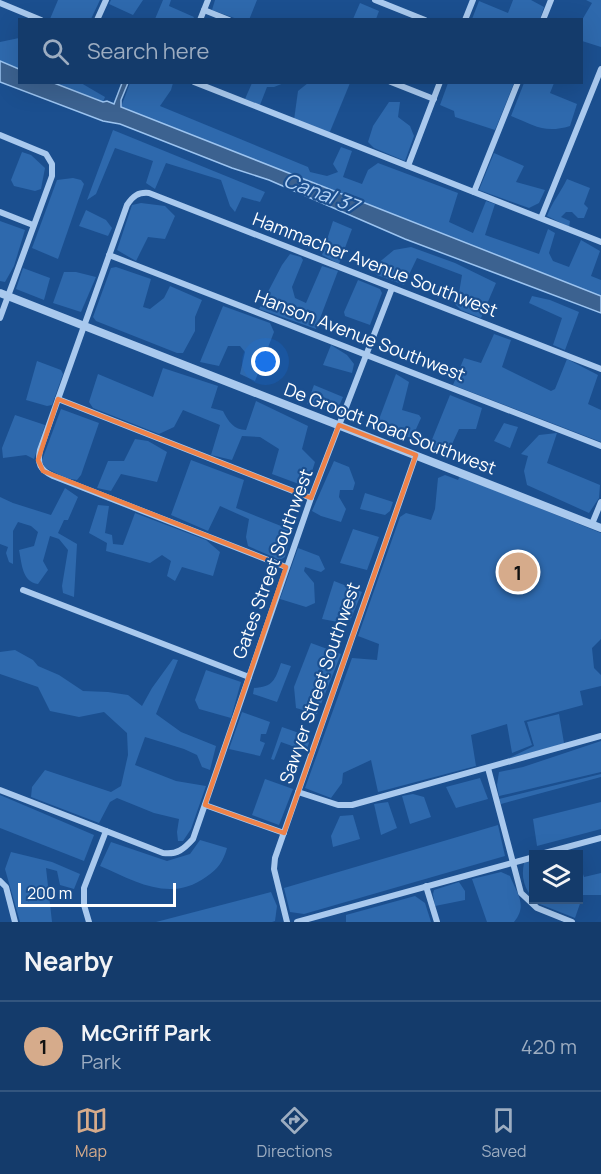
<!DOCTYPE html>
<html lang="en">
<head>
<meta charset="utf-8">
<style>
  body { margin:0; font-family:Manrope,sans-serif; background:#1d4271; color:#f1f3f6 }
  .controls { position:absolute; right:18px; bottom:18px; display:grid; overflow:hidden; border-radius:0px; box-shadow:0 6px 24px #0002 }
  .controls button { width:54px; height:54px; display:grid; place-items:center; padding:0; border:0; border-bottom:2px solid #33557e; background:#143b6b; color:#f1f3f6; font:30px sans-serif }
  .scale { position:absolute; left:18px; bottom:15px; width:158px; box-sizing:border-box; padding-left:6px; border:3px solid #fff; border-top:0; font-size:16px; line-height:21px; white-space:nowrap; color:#fff; -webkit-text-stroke:4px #1b4f8f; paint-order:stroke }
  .you { position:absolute; left:266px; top:362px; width:21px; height:21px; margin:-15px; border:4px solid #fff; border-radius:50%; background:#1a73e8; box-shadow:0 0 0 9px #1a73e833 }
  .badge { display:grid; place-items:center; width:39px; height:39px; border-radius:50%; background:#d6ab8b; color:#111; font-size:20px; font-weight:700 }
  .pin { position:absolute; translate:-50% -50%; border:3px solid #fff; box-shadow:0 2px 6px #0006 }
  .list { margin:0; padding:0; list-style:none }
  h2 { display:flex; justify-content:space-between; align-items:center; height:78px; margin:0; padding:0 24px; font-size:26px }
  h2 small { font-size:20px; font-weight:400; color:#9dadc1 }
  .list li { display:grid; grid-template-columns:39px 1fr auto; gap:18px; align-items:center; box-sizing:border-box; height:90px; padding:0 24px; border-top:2px solid #33557e }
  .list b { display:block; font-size:22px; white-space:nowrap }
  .list p { margin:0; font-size:20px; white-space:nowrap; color:#9dadc1 }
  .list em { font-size:20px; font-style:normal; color:#9dadc1 }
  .icon { flex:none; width:33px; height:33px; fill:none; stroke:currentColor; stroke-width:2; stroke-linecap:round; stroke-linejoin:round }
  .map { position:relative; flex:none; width:601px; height:922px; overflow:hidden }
  .search { position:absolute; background:#143b6b; box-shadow:0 6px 24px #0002; left:18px; right:18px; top:18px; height:66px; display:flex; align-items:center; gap:15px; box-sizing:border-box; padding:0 21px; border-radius:0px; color:#9dadc1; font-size:22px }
  .sheet { height:168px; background:#143b6b }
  nav { display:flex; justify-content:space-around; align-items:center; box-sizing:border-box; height:84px; border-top:2px solid #33557e; background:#143b6b; font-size:16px; color:#9dadc1 }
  nav a { display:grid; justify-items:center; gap:3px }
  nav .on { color:#d6ab8b }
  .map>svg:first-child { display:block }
</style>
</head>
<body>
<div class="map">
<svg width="601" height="922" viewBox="0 0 601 922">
  <rect width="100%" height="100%" fill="#1b4f8f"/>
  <g fill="#2e69ad">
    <path d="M58,0H100L91,19H50Z"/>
    <path d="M111,0H143L133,15L109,4Z"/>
    <path d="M163,0H171L169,6L194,17L193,19H155Z"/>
    <path d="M215,0H257L249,20L237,19L212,10Z"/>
    <path d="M513,0H531L544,7L540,19H472L479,1L508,13Z"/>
    <path d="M586,0H601V47L582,41V20L592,3Z"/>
    <path d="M360,3L379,11L376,19H353Z"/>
    <path d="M19,38V69L0,61V42Z"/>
    <path d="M54,83H81L105,97L103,102Z"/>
    <path d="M130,83H173L171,90L160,106L308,167L310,172L327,176L338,172L333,164L341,147L352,151L343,177L362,184L368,170L378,163L458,193L449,222L473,233L486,201L495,204L485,235L539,254L548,229L555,233L549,253L553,261L569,267L581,240L600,251L591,276L601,280V296L121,107Z"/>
    <path d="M252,83H284L274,87H267L260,105L245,99Z"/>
    <path d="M308,83H350L329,134L294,120L298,91Z"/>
    <path d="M448,83H514L495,130L455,117L454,111L440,105Z"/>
    <path d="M524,83H554L550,93L577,104L570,126C544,134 534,125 511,116Z"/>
    <path d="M389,102H400L398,117L410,126L414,136L405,161L374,148L368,142L373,126Z"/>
    <path d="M113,130L265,192L260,202L242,197L235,212L230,206L221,180L166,163L155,189L146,183L153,161L115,148L96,194L87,200Z"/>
    <path d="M22,152L31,155L45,168L41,189L35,191L14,186L11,180Z"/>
    <path d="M494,153L524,166L516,182L545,190L539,203L529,208L479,190Z"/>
    <path d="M73,178L81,180L84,184L58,259L32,248L57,180Z"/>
    <path d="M567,179L590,188L584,204L588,208L584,218H578L572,212H566L561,217L570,221L569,227L547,216C552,202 561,192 567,179Z"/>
    <path d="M141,203L165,206L175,216L165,239L148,237L136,261L117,250L132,205Z"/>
    <path d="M86,210L106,220L112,228L108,236L79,226Z"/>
    <path d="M0,221L25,230L14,266L5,282L0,281Z"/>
    <path d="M333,221L352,229L339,264L322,255Z"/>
    <path d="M411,247L455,263L496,283L481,318L461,310L451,300L459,293L462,275L417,258L404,285L377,275L371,269L394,250Z"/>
    <path d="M290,254L301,257L303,260L292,287L295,298L306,303L322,266L338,271L316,329L259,309L282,265Z"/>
    <path d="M116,267L151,279L143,307L150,309L164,298L170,286L202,300L195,317V331L183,353H177L96,321L93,317L111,268Z"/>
    <path d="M23,268L50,278L44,300L16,289Z"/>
    <path d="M64,272H76L96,277L81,312L53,303Z"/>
    <path d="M358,280L380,289L382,293L370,325L345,316L344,312Z"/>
    <path d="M532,296L550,300L579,312L565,350L553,345L562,318L529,303Z"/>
    <path d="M223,306L270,323L274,332L255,381L240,374L245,352L240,346H228L219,366L200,362Z"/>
    <path d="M494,334L511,340L502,367L551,391L555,389L567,359L598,375L588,404L601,410V442L453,385L464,358L481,363Z"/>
    <path d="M331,345L347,355L354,364L352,373L323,365Z"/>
    <path d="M37,361L61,370L63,374L52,405L47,406L26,400Z"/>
    <path d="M163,368L218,386L211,408L223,411C228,421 234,430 246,430L256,401L308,426L302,449L315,462L307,487L272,474L279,449L260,437L242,436L232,460L211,455L220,425L183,410L174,427L159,434L93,408L89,402L98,374L153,397Z"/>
    <path d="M396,374L409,382L402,410L419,415L421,418L412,438L375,430Z"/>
    <path d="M314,385L343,397L336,413L307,404Z"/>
    <path d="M450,395L482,408L476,429H459L447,455L429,447Z"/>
    <path d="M61,409L99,423L81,475L77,480L65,478L44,467L42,460Z"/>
    <path d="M15,415L45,425L34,459L26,455L3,458L2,448Z"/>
    <path d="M504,423L518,427L510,448L494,441Z"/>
    <path d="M557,433L547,463L600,485L599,498L589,513L527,485L524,471L528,456L521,454L539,435Z"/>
    <path d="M135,439L148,441L167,452L157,482L121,474L111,491L97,488L108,461H124Z"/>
    <path d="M191,460L244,480L236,508L291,530L285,557L280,560L248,546L246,537L249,519L220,506L208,531L171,515Z"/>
    <path d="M334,461L349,467L355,483L353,490H340L339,497L346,509L341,522L321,516L312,511Z"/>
    <path d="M445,475L458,480L460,476L601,533V639L592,648L594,668L601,675V686L580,691L583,705L524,721L532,745L512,753L507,724L471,735L476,766L378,792L371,760L343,773L342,783L331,798L305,788L352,658L377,660L379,644L358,636L400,517L406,513L431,520L435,509L438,478Z"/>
    <path d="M65,488L78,497L68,520H64L58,533L77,544L74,597L63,593L62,586L68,550L59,539L50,536L43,561L48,570L38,584C22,582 22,564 19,550L34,546L38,532L31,526L18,522L13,531V564L9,562L6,553L8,547L0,544V497L13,503L51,515Z"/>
    <path d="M365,493L393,502L390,511L385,515L360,509Z"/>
    <path d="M98,505L109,506L105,533L112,535L113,544L123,545L135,513L206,540L220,552L213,576L182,567L175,581L167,576L171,561L162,555L150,563L106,551L107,543L89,533Z"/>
    <path d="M353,529L379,537L367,570L340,563Z"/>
    <path d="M298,548L319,556L325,569L321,572L305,567L304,571L314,583L315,603L306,607L280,599Z"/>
    <path d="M334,581L362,592L350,621L338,622L322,619Z"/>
    <path d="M311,643L341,654L317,714L296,708L294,687Z"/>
    <path d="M15,650L33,660L38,666L59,675L83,691L108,692L128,695L142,706L152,688L173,659L178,660L156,714L181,732L216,746L210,770L202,767L197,755L184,749L145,737L135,765L176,781L206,786L191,829L183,841H178L177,832L179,819L154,813L117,798L110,802L99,823L31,797L32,787L45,770L111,792L121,786L128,755L127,733L104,712L79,717L50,711L38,687L0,674V652Z"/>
    <path d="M281,663L291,666L277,702L253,694L254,688C273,687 275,680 281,663Z"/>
    <path d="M206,670L241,682L231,718L199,709L195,700Z"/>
    <path d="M242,712L270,722L266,734H261L260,741L265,743L260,756L229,749Z"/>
    <path d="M559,714L564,743L588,737L507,759L534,746L527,722Z"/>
    <path d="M282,727L305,735L309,743L306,751L281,742L274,760L271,759Z"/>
    <path d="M601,741V772L499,796L497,785L499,772L523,767Z"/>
    <path d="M601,774V777L501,804L499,799Z"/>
    <path d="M480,778L488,799L456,808L446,787Z"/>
    <path d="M265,779L293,789L279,825L252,815Z"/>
    <path d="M413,794L424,797L431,817L410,824L402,796Z"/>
    <path d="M0,795L94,835L84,861L0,828Z"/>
    <path d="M388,802L397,828L381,835L374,804Z"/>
    <path d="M601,802V829L537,846L533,819Z"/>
    <path d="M353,815L360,839L333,847L331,836L340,816Z"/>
    <path d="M498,825L505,856L304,914L290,912L284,888Z"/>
    <path d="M200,840L227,848C223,862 218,869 206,877C170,903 135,881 100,866L111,842L167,861L190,854Z"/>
    <path d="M11,852L52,862L80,874L74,889L60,885L57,871L46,868L52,922H20L5,869Z"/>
    <path d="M533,861H534V899C524,889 521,877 524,863Z"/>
    <path d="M579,862L584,877L601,873V895H583L575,918L537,903L534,900H578Z"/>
    <path d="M501,872L510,876C517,894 528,905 514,922H487L472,879Z"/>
    <path d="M459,882L465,891V900L435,906L433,894L434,890Z"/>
    <path d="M271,892L277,906L275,921L272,922H156Z"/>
    <path d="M415,896L425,903L431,922H346V915Z"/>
  </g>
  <path fill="#3c6290" stroke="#9cc4f0" stroke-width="1.5" d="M0,61L19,69L20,82L54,83L103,102L107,101L114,104L122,83H128L121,100V107L601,296V313L405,239L269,180L232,168L120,124L103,121L0,82Z"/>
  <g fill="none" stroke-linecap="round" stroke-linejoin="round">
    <g stroke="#a9c9ee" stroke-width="6">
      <path d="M375,0L425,20"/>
      <path d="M0,3L41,20"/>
      <path d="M204,10L229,20"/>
      <path d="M97,20L106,0"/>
      <path d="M200,20L208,0"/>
      <path d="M465,20L473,0"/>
      <path d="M543,20L551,0"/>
      <path d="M194,82L601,242"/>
      <path d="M391,82L434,99"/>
      <path d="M0,135L46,154L52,164V176L0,318"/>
      <path d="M408,166L440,82"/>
      <path d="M474,192L518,82"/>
      <path d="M0,212L33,225"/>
      <path d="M541,218L601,69"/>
      <path d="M109,255L601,446"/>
      <path d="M58,399L311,498"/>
      <path d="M592,524L601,502"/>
      <path d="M286,567L53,476C40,470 37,464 40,450L127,205C133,196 138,192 149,193L601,369"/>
      <path d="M23,590L249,677"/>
      <path d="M488,768L521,893L537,908L572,922"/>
      <path d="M0,790L163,853C177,855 184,849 193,839L311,498L392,288"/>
      <path d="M298,792L338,805H352L601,736"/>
      <path d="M205,805L284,833"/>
      <path d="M541,854L601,838"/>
      <path d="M0,881L6,887L15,922"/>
      <path d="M426,886L437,922"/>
      <path d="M89,922L84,905V888L106,831"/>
      <path d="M287,922L274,869L275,858L416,455"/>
      <path d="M297,922L534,857"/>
    </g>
    <path stroke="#a9c9ee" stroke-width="8" d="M0,293L601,528"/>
  </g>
  <path fill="none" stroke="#ee8249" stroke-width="4.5" stroke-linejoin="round" d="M58,399L311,498L339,425L416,455L284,833L205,805L286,567L43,471L38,460Z"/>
  <g text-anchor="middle" stroke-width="4.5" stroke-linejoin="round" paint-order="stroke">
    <g font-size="18" fill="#fff" stroke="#1b4f8f">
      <text transform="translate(375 265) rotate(21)" y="6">Hammacher Avenue Southwest</text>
      <text transform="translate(360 336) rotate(21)" y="6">Hanson Avenue Southwest</text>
      <text transform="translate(390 429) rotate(21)" y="6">De Groodt Road Southwest</text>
      <text transform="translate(273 564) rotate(-70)" y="6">Gates Street Southwest</text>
      <text transform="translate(320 683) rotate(-71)" y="6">Sawyer Street Southwest</text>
    </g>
    <g font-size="20" font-style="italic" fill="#b5d3f5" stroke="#1b4f8f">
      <text transform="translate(321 193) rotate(21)" y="7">Canal 37</text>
    </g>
  </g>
</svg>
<div class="controls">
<button><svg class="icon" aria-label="layers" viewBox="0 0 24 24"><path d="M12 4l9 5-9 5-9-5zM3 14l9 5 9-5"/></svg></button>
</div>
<div class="scale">200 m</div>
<div class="you"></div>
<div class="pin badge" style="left:518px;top:572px">1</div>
<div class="search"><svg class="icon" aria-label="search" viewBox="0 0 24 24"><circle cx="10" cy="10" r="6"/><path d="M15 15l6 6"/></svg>Search here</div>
</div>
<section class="sheet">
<h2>Nearby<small></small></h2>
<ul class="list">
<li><span class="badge">1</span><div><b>McGriff Park</b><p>Park</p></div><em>420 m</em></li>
</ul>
</section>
<nav>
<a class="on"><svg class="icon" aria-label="map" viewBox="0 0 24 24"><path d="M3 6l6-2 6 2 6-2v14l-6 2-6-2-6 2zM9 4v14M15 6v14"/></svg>Map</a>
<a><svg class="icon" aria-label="directions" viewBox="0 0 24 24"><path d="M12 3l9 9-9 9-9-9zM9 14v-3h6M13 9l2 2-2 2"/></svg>Directions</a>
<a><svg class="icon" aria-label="saved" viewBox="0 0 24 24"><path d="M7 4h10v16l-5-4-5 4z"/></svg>Saved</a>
</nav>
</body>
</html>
